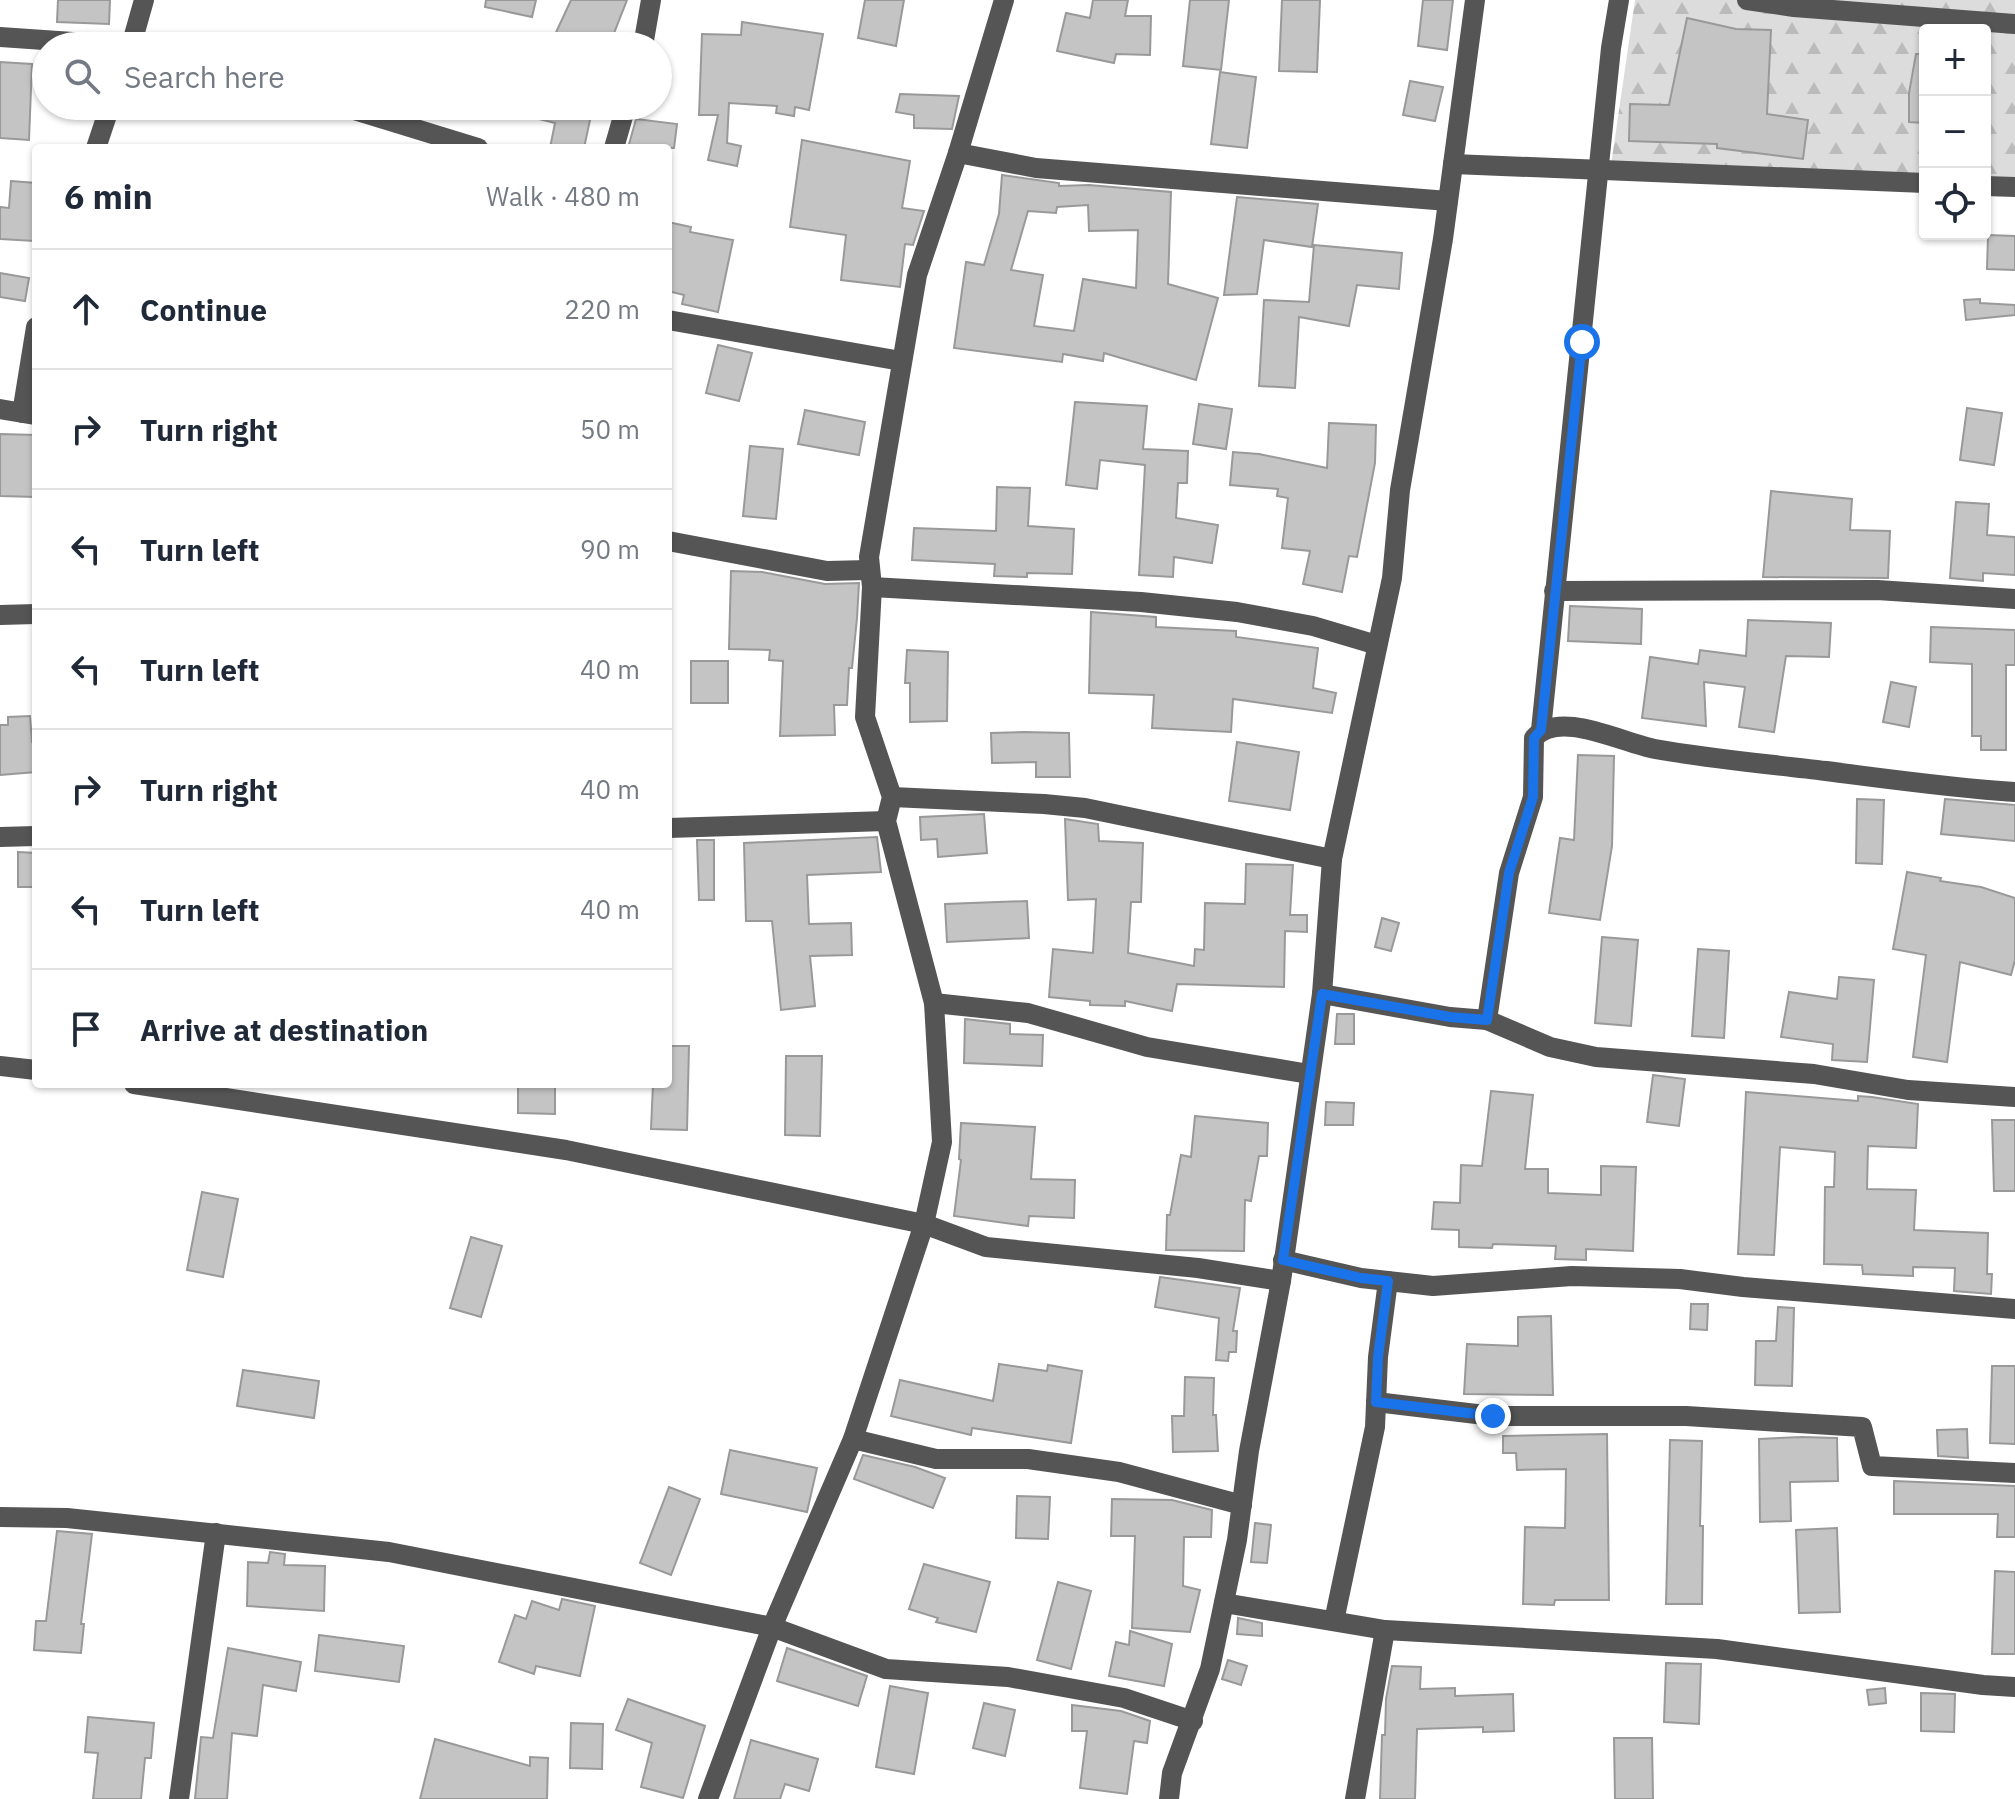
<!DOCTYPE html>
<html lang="en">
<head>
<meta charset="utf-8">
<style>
  body { margin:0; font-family:"IBM Plex Sans",sans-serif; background:#f6f6f7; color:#1f2937 }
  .controls { position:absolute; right:24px; top:24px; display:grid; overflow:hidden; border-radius:8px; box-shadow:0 2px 6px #0004 }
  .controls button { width:72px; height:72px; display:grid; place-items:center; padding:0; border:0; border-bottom:2px solid #e0e1e3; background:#fff; color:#1f2937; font:40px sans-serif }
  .stop { position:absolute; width:24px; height:24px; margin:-18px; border:6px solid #1a73e8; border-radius:50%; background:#fff }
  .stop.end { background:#1a73e8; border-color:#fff; box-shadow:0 2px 8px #0008 }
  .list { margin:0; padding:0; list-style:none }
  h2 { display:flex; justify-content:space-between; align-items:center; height:104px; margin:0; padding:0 32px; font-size:34px }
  h2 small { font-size:26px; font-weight:400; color:#747a83 }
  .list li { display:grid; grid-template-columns:52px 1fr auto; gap:24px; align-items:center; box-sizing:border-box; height:120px; padding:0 32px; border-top:2px solid #e0e1e3 }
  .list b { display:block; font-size:30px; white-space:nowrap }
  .list em { font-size:26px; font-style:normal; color:#747a83 }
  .icon { flex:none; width:44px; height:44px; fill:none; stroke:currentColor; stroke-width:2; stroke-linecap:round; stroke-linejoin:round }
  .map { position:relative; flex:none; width:2015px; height:1799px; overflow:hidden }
  .search { position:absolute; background:#fff; box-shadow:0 2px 6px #0004; left:32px; top:32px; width:640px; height:88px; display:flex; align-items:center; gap:20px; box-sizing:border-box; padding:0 28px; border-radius:44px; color:#747a83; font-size:30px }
  .panel { position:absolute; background:#fff; box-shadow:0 2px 6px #0004; left:32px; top:144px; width:640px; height:944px; border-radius:8px }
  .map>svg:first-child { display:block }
</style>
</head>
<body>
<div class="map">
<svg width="2015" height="1799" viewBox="0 0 2015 1799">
  <defs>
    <pattern id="forest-firs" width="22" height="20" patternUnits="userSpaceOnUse" patternTransform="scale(2)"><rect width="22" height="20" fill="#dcdcdc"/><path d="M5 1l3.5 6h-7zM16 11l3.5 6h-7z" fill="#bbb"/></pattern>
  </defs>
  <rect width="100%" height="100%" fill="#fff"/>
  <path fill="url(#forest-firs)" d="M1635,0H2015V184L1985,183V30H1925V181L1610,172Z"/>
  <g fill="#c4c4c4" stroke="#999" stroke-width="2" fill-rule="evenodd">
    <path d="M58,0H110L109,24L57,22Z"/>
    <path d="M486,0H536L532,17L485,7Z"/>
    <path d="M571,0H627L609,46H564L552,41Z"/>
    <path d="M865,0H904L896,46L858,38Z"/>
    <path d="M1093,0H1128L1125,16H1151L1150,55L1116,54L1114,63L1057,51L1066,13L1090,18Z"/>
    <path d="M1190,0H1229L1221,70L1183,66Z"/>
    <path d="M1282,0H1320L1317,72L1279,71Z"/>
    <path d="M1423,0H1453L1447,50L1418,46Z"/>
    <path d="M1687,18L1736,29L1771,30L1767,114L1808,120L1803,159L1717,148V144L1629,141L1630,104L1669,105Z"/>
    <path d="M742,22L823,34L809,110L795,107L794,116L776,113L777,106L729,103L727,143L741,146L737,166L708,160L718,115H699L702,34L741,35Z"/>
    <path d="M1916,54H1925V123L1909,122V93Z"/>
    <path d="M0,62L32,64L29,140L0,138Z"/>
    <path d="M1220,72L1256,77L1247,148L1211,144Z"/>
    <path d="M1410,81L1443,87L1435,121L1403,115Z"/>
    <path d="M900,94L959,96L952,129L914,128V115L896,112Z"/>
    <path d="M511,106H593L584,148H550L555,123L511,112Z"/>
    <path d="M636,119L677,124L674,148H628Z"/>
    <path d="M802,140L910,161L902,208L924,211L913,245L905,244L900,287L841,280L846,235L790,227Z"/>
    <path d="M1002,175L1059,183V186L1089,185L1171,192L1168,284L1218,298L1196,380L1104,353L1103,361L1063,354L1062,362L954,348L966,262L984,265L999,214ZM1088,205L1089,231L1138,230L1136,288L1083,279L1074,331L1034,326L1043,275L1011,270L1028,211L1056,213L1057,207Z"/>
    <path d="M11,181L36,183L34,241L0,239V207L9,208Z"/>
    <path d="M1237,197L1318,204L1312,247L1264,240L1257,294L1224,295Z"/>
    <path d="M668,222L691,227L690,232L733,240L718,312L682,304L684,295L668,291Z"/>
    <path d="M1988,235L2015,236V270L1987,269Z"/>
    <path d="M1314,245L1402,253L1399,289L1357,285L1349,326L1299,317L1295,388L1259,386L1264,300L1309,302Z"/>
    <path d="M0,273L29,278L25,301L0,297Z"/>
    <path d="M1980,299V303L2015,305V315L1966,320L1964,300Z"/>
    <path d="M718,345L752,353L739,401L706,393Z"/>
    <path d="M1075,402L1147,406L1143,449L1188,451L1187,483H1178L1176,518L1218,525L1212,563L1174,557L1173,577L1139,575L1145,465L1100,460L1097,489L1066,485Z"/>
    <path d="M1199,404L1232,409L1226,449L1193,444Z"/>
    <path d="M1967,408L2002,413L1994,465L1960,460Z"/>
    <path d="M805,410L865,422L859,455L798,444Z"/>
    <path d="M1329,423L1376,425L1375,463L1357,557L1349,556L1342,592L1303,584L1310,551L1282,548L1288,498L1277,496L1278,489L1230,485L1233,452L1259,454L1327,468Z"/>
    <path d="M0,434L36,435V497L0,496Z"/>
    <path d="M750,446L783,449L776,519L743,516Z"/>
    <path d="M997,487L1030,488L1028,526L1074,529L1072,574L1027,573V577L994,576L995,564L912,560L914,528L996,531Z"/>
    <path d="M1771,491L1852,499L1850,530L1890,531L1888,578L1763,577Z"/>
    <path d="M1956,502L1989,504L1987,535L2015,537V575L1983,573V581L1950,578Z"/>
    <path d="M731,571L762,572L825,584L859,583L857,618L852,668H849L847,705H834L835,735L780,736L783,661L769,660L770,650L729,649Z"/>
    <path d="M1570,606L1642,609L1641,644L1568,641Z"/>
    <path d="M1091,612L1156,617V627L1236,631V637L1318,648L1313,688L1336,693L1332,713L1233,699L1231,732L1152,728L1154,695L1089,693Z"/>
    <path d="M1748,620L1831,623L1829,657L1786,656L1774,732L1739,727L1745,687L1704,682L1706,726L1642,718L1650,657L1698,664L1700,650L1746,656Z"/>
    <path d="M1931,627L2015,630V665H2006V750H1981V736H1972V664L1930,662Z"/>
    <path d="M907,650L948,652L947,721L910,722V683H905Z"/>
    <rect x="691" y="661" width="37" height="42"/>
    <path d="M1891,682L1916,687L1909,727L1883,722Z"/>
    <path d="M30,716L32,742L36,741V772L0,775V725H8V717Z"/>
    <path d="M1023,732L1069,733L1070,777H1036V762L992,763L991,733Z"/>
    <path d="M1237,742L1299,752L1290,810L1229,801Z"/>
    <path d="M1578,755L1614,756L1612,846L1600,920L1549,913L1560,838L1574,840Z"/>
    <path d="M1857,799L1884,800L1882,864L1856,863Z"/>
    <path d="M1945,799L2015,805V841L1941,834Z"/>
    <path d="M984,814L987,853L938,857L937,839L921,840L920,817Z"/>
    <path d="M1065,819L1098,824L1099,841L1143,843L1141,902H1131L1128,953L1194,966L1195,949L1204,950L1205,903L1245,904L1246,864L1293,865L1290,915H1307V932L1285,931L1284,987L1177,984L1172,1011L1125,1001V1006L1090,1005V1001L1049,997L1053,949L1093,953L1096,899L1068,900Z"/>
    <path d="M877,837L881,872L807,875L809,924L851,923L852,955L810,956L815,1006L781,1010L772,921H746L744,843Z"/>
    <path d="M697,840H714V900H699Z"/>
    <path d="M18,852L36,853V887H18Z"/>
    <path d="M1907,872L1941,878L1940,881L1981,887L2015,898V960L2011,975L1960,962L1947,1062L1913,1057L1926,955L1893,949Z"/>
    <path d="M1027,901L1029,938L947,942L945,904Z"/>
    <path d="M1382,918L1399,923L1391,951L1375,947Z"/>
    <path d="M1602,937L1638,940L1631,1026L1595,1023Z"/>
    <path d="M1698,949L1729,951L1724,1038L1692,1036Z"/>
    <path d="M1839,977L1874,980L1867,1062L1832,1060L1833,1044L1781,1037L1789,992L1837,999Z"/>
    <path d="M1337,1014H1354V1044H1335Z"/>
    <path d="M965,1019L1010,1024V1034L1043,1035L1042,1066L964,1063Z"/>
    <path d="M668,1046H689L687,1130L651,1129L653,1084H668Z"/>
    <path d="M786,1056H822L820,1136L785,1135Z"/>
    <path d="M1653,1075L1685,1079L1679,1126L1647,1122Z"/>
    <path d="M518,1084H555V1114L518,1113Z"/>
    <path d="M1491,1091L1533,1095L1525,1169H1548V1193L1601,1195V1166L1636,1167L1633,1251L1586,1249V1260L1555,1259L1556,1246L1493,1244L1492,1248L1459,1247V1230L1432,1229L1434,1202L1460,1203L1461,1165L1482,1166Z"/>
    <path d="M1746,1092L1858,1101V1096L1872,1097L1918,1104L1916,1148L1868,1146L1867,1189L1916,1190L1914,1230L1988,1233L1987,1274H1992L1991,1294L1954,1291L1955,1268L1913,1267V1276L1863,1274L1862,1265L1824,1264L1825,1187H1834L1835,1152L1780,1147L1774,1255L1738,1254Z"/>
    <path d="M1326,1102L1354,1103L1353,1125H1325Z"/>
    <path d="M1195,1116L1268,1123L1267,1156H1259L1251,1201L1245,1200L1244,1251L1166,1250L1167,1215H1170L1181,1155L1191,1157Z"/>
    <path d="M1992,1120H2015V1191H1994Z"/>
    <path d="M961,1123L1035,1127L1031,1179L1075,1180L1074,1218L1029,1216L1028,1226L954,1216L961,1160L959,1159Z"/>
    <path d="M202,1192L238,1199L223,1277L187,1270Z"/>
    <path d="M471,1237L502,1246L481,1317L450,1308Z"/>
    <path d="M1160,1277L1240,1288L1233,1331H1237L1236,1352H1229L1228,1361L1216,1360L1219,1318L1155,1307Z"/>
    <path d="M1691,1304H1708L1707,1330L1690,1329Z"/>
    <path d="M1778,1307L1794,1308L1792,1386L1755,1385L1756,1341H1776Z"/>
    <path d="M1551,1316L1553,1395L1464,1394L1467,1344L1518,1346V1317Z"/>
    <path d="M999,1364L1047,1371L1048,1365L1082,1371L1071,1443L972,1428L971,1435L891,1416L900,1380L993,1401Z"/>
    <path d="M1992,1366H2015V1444L1990,1443Z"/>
    <path d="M243,1370L319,1381L314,1418L237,1406Z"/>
    <path d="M1185,1377L1214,1378L1213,1415H1216L1218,1451L1173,1452L1172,1416H1184Z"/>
    <path d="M1967,1429L1968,1458L1938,1456L1937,1430Z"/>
    <path d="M1607,1434L1609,1600H1555L1554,1605L1523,1604L1525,1527L1565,1528L1566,1469L1517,1470L1516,1453H1503V1436Z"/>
    <path d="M1802,1437L1837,1438L1838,1481L1790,1482L1791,1521L1760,1522L1759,1439Z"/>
    <path d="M1670,1440L1702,1441L1700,1526H1703L1702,1604H1666Z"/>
    <path d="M730,1450L817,1468L807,1512L721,1494Z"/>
    <path d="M863,1455L915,1467L945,1478L933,1508L854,1479Z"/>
    <path d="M1894,1481L2015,1486V1537H1997L1998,1514H1894Z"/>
    <path d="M669,1487L700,1499L671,1575L640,1563Z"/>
    <path d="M1017,1496L1050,1497L1048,1539L1016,1538Z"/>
    <path d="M1112,1499L1172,1500L1212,1510L1211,1537H1184L1183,1586L1200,1590L1190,1632L1132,1628L1135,1536H1111Z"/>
    <path d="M1255,1523L1271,1525L1267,1563L1251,1562Z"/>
    <path d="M1837,1528L1840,1612L1799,1613L1796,1530Z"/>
    <path d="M57,1531L92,1534L81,1624H84L81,1653L34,1650L36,1621H46Z"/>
    <path d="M270,1552L285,1554L284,1565L325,1566L324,1611L247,1606L248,1562L268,1563Z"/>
    <path d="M924,1564L990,1582L976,1632L936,1622L938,1618L909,1609Z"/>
    <path d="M1995,1571L2015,1572V1654H1992Z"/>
    <path d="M1058,1582L1091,1591L1071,1669L1037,1660Z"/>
    <path d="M562,1599L595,1606L580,1676L536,1666L534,1674L499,1662L515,1615L526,1619L532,1601L559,1610Z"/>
    <path d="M1238,1618L1262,1623V1636L1237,1634Z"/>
    <path d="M1130,1631L1172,1644L1164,1686L1109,1676L1116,1642L1129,1645Z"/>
    <path d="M319,1635L404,1646L399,1682L315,1671Z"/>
    <path d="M228,1648L301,1662L296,1691L263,1685L257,1736L232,1733L227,1799H195L201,1737L213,1738Z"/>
    <path d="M787,1648L867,1676L858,1706L777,1681Z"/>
    <path d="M1228,1660L1247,1666L1241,1685L1222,1679Z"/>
    <path d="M1666,1663L1701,1664L1699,1724L1664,1722Z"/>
    <path d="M1392,1666L1421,1667L1420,1689L1455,1688V1696L1513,1694L1514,1731L1483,1732V1727L1417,1729L1415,1799H1380L1382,1735H1385L1386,1699Z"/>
    <path d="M890,1686L928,1693L914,1774L876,1767Z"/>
    <path d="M1885,1688L1886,1703L1869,1705L1867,1690Z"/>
    <path d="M1921,1693L1955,1694L1954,1732L1921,1731Z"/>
    <path d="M628,1699L705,1726L683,1798L641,1787L652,1743L616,1730Z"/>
    <path d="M984,1703L1015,1710L1005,1756L973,1748Z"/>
    <path d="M1072,1705L1121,1711L1150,1721L1147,1743L1134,1741L1127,1794L1080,1788L1087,1731H1072Z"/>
    <path d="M88,1717L154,1723L151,1758H145L141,1799H93L98,1753L85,1752Z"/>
    <path d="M571,1723L603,1724L602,1769L570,1768Z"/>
    <path d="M1614,1738H1652L1653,1799H1615Z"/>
    <path d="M435,1739L530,1766V1757L548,1758L547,1799H420Z"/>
    <path d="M751,1740L818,1759L809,1791L785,1784L780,1799H734Z"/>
  </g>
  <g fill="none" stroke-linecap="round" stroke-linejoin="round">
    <g stroke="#555" stroke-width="20">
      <path d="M1747,0L1794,7L2015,24"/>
      <path d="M0,37L131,46"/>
      <path d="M131,46L144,0"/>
      <path d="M643,46L651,0"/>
      <path d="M341,106L478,148"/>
      <path d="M96,148L110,106"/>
      <path d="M614,148L626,106"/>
      <path d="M958,153L1036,168L1448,201"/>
      <path d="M1453,164L1925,183"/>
      <path d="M1985,186L2015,187"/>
      <path d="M668,320L901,361"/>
      <path d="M0,409L35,415"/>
      <path d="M22,413L36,327"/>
      <path d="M668,541L827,571L868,570"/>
      <path d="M872,587L1141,602L1237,612L1313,626L1377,645"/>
      <path d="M1554,591L1877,590L2015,599"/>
      <path d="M0,615L36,614"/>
      <path d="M1541,730L1611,48L1619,0"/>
      <path d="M892,797L1044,804L1085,808L1332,859"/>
      <path d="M668,828L886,821"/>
      <path d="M0,837L36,836"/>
      <path d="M1322,994L1450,1017L1487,1020L1550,1047L1596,1057L1814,1074L1908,1090L2015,1097"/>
      <path d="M934,1003L1028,1013L1147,1047L1309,1074"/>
      <path d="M1487,1020L1509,873L1533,797L1534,738C1559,709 1622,743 1655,749C1711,759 1769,764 1826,771C1889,779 1952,788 2015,792"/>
      <path d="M0,1066L36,1070"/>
      <path d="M134,1084L566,1150L924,1224L986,1247L1198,1268L1281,1281"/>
      <path d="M1283,1260L1361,1278L1433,1286L1572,1276L1680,1279L1743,1287L2015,1309"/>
      <path d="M1376,1402L1493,1416H1686L1862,1427L1872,1466L2015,1473"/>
      <path d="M853,1439L936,1459H1028L1119,1472L1242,1505"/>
      <path d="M0,1517L67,1518L389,1552L772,1627L886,1669L1008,1677L1124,1698L1193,1721"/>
      <path d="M1224,1603L1385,1630L1717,1649L1983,1685L2015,1687"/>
      <path d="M1334,1621L1375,1427L1378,1357L1388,1281"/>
      <path d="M179,1799L216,1533"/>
      <path d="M708,1799L772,1627L853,1439L924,1224L942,1142L934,1003L886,821L892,797L865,717L872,587L869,557L917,275L958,153L1004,0"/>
      <path d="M1169,1799L1172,1773L1210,1669L1237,1540L1249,1451L1281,1281L1322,994L1332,859L1392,578L1400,490L1443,239L1475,0"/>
      <path d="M1355,1799L1385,1630"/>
    </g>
  </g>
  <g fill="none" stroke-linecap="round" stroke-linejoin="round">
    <path stroke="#1a73e8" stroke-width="10" d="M1493,1416L1376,1402L1378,1357L1388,1281L1361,1278L1283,1260L1322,994L1450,1017L1487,1020L1509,873L1533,797L1534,738L1541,730L1582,342"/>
  </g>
</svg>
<div class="controls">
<button>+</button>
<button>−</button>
<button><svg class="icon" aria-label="locate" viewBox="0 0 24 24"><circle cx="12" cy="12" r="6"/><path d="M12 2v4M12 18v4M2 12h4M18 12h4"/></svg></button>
</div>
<div class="stop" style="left:1582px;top:342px"></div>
<div class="stop end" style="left:1493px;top:1416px"></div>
<div class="search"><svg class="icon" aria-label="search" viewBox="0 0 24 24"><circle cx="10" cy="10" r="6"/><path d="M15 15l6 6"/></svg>Search here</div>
<section class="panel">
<h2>6 min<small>Walk · 480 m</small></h2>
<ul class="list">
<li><svg class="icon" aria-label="ahead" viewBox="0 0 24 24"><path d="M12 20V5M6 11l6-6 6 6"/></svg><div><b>Continue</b></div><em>220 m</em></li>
<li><svg class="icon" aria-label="right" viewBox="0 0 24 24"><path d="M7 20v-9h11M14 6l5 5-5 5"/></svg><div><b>Turn right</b></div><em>50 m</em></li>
<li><svg class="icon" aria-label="left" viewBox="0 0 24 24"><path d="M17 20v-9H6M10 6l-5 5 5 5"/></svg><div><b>Turn left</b></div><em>90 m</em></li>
<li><svg class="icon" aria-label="left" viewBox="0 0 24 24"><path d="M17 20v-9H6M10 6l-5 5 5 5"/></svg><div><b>Turn left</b></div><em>40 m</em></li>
<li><svg class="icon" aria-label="right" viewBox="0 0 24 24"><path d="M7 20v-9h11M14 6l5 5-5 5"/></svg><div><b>Turn right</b></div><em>40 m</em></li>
<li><svg class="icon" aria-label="left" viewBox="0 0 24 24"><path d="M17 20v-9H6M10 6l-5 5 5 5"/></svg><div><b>Turn left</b></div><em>40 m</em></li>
<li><svg class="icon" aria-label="arrive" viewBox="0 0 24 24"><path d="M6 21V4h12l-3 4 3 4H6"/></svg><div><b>Arrive at destination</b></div></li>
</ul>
</section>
</div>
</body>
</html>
